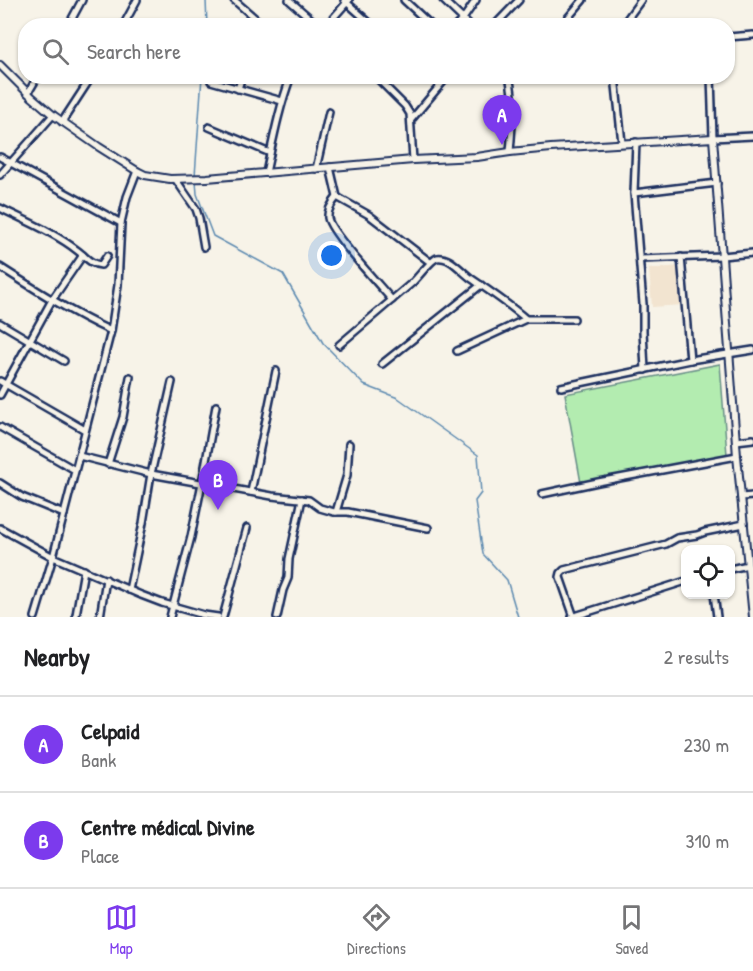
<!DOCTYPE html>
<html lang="en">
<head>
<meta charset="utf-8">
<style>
  body { margin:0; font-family:"Patrick Hand",sans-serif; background:#f6f6f6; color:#202124 }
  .controls { position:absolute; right:18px; bottom:18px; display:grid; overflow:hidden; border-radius:12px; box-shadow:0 2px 4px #0004 }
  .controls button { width:54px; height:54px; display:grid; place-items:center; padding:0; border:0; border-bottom:2px solid #e0e0e0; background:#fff; color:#202124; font:30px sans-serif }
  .you { position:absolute; left:332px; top:256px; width:21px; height:21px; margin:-15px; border:4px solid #fff; border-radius:50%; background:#1a73e8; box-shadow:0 0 0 9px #1a73e833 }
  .badge { display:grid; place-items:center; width:39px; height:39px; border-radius:50%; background:#7c3aed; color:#fff; font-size:20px; font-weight:700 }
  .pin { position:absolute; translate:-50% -50px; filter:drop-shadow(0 2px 3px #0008) }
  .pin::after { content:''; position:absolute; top:32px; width:21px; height:18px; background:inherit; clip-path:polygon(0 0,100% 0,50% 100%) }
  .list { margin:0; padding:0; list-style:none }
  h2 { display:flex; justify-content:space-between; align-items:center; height:78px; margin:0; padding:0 24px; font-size:26px }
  h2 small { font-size:20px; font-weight:400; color:#757577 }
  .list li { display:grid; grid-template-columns:39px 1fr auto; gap:18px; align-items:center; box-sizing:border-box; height:96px; padding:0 24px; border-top:2px solid #e0e0e0 }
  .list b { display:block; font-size:22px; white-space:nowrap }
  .list p { margin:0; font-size:20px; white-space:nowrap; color:#757577 }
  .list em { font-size:20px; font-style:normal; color:#757577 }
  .icon { flex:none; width:33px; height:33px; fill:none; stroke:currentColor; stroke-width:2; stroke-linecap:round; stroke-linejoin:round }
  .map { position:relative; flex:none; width:753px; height:617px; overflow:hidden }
  .search { position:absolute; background:#fff; box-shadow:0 2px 4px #0004; left:18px; right:18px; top:18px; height:66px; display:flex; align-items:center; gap:15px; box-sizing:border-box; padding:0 21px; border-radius:24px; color:#757577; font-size:22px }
  .sheet { height:270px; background:#fff }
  nav { display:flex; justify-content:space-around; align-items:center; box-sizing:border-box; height:84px; border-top:2px solid #e0e0e0; background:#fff; font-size:16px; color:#757577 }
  nav a { display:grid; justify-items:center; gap:3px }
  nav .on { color:#7c3aed }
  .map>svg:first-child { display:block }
</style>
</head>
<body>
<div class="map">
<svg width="753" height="617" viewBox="0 0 753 617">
  <rect width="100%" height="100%" fill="#f7f3e8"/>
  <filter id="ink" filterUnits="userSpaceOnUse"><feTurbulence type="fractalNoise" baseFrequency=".0167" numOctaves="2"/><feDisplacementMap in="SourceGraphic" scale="12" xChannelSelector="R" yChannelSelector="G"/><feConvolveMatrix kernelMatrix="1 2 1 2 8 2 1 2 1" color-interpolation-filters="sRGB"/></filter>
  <g filter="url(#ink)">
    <path fill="#f2e4d0" d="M680,266L683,305L652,307L649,269Z"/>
    <path fill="#b3ecb0" stroke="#678e87" stroke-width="1.5" d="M720,364L727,455L581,483L565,394Z"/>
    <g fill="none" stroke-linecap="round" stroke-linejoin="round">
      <g stroke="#5b89b0" stroke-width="1.5">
        <path d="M206,0L207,26"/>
        <path d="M195,176L202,76"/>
        <path d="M196,181L197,194L213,236L283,274L323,343L364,385L398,398L478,455L481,493L475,501L483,554L507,580L518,617"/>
      </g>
      <defs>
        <g id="minor">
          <path d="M234,0L264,26"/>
          <path d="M289,0L319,26"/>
          <path d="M344,0L373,26"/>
          <path d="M404,0L432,26"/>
          <path d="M443,0L470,26"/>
          <path d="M68,26L82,0"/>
          <path d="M123,26L137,0"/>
          <path d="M326,26L349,0"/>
          <path d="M456,26L463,19L476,0"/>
          <path d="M494,26L519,0"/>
          <path d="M561,26L583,0"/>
          <path d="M622,26L641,0"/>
          <path d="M728,37L753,35"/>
          <path d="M375,76L405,106L410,114L413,160"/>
          <path d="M509,76C515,102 512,126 510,152"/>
          <path d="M615,76L622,143"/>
          <path d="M711,76L713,138L753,136"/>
          <path d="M211,81L282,101"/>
          <path d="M238,89L242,76"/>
          <path d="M28,93L38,76"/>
          <path d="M411,120L448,76"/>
          <path d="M62,122L92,76"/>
          <path d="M209,127L270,153"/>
          <path d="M636,142L634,193L717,183"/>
          <path d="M0,157L121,223"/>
          <path d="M330,167L337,197C332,203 327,210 328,218C330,232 380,286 392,300"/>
          <path d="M316,169L329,112"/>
          <path d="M266,173C273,140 279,108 291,76"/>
          <path d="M0,175L53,115"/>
          <path d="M176,180L196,209L199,218L204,247"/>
          <path d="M634,193L643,304V331L645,370"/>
          <path d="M337,197L369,215L430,262"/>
          <path d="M0,208C26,221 55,233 78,251C86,257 90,264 101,265L107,256"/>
          <path d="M681,257L690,360"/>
          <path d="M640,259L722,256L753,253"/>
          <path d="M0,267C36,290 72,313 111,331"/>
          <path d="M0,323L64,361"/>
          <path d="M339,345L413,282C419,276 431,260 437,258C441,257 447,259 450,261C458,266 465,274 472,279C491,292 509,304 526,319H574"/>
          <path d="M457,351L526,319"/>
          <path d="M382,364L481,285"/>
          <path d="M0,381L85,430"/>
          <path d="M561,387L690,360L753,350"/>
          <path d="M0,395L52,300L83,255"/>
          <path d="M0,427L75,470"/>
          <path d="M736,441L753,439"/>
          <path d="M79,456L151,474L272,496L309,500L320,508L334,512H348L428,528"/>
          <path d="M108,464L123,417L130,377"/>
          <path d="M0,483L22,497L64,514"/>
          <path d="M251,492L276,371"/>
          <path d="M542,494L598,482L737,456"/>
          <path d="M741,497L753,496"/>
          <path d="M336,512L347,475L349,444"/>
          <path d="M0,528L53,557L141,595L162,603L204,615L218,617"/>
          <path d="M730,569L748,565"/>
          <path d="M129,590L143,523L151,474L172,382"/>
          <path d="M714,594L717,617"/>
          <path d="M76,615L84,570"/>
          <path d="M35,617L53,557L111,331L118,285L121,223L127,197L137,171"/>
          <path d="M100,617L106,579"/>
          <path d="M170,617L191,537L202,483L216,406"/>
          <path d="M223,617L247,528"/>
          <path d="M277,617L283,590L288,578L289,559L302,499"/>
          <path d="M572,617L686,581"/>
          <path d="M574,617L560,577L561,573L564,570L666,544L677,538L697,535L705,532L744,524"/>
        </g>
        <path id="tertiary" d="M0,65L32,97L53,115L99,147L137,171L145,175L170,179L207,178L413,160L477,157L510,152L551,148L713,138L737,456L753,617"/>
      </defs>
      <use href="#minor" stroke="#1b2f5e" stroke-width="10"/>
      <use href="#tertiary" stroke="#1b2f5e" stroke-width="10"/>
      <use href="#minor" stroke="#f7f3e8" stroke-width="5"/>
      <use href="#tertiary" stroke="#f7f3e8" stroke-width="6"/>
    </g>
  </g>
</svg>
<div class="controls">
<button><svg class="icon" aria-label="locate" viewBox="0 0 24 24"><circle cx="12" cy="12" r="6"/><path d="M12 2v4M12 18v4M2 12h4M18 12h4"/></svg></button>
</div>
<div class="you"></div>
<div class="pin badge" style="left:502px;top:145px">A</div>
<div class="pin badge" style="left:218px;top:510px">B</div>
<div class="search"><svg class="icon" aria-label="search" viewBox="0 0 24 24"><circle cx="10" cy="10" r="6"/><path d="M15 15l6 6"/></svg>Search here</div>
</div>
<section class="sheet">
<h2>Nearby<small>2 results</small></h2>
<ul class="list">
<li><span class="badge">A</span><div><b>Celpaid</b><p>Bank</p></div><em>230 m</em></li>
<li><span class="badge">B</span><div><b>Centre médical Divine</b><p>Place</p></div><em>310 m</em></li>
</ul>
</section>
<nav>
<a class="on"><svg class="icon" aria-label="map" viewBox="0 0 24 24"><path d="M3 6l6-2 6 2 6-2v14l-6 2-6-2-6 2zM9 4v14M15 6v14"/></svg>Map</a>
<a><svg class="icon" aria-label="directions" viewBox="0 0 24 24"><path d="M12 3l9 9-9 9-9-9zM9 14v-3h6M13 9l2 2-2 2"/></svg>Directions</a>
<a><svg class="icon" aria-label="saved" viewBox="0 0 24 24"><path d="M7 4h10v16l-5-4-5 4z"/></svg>Saved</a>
</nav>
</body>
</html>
